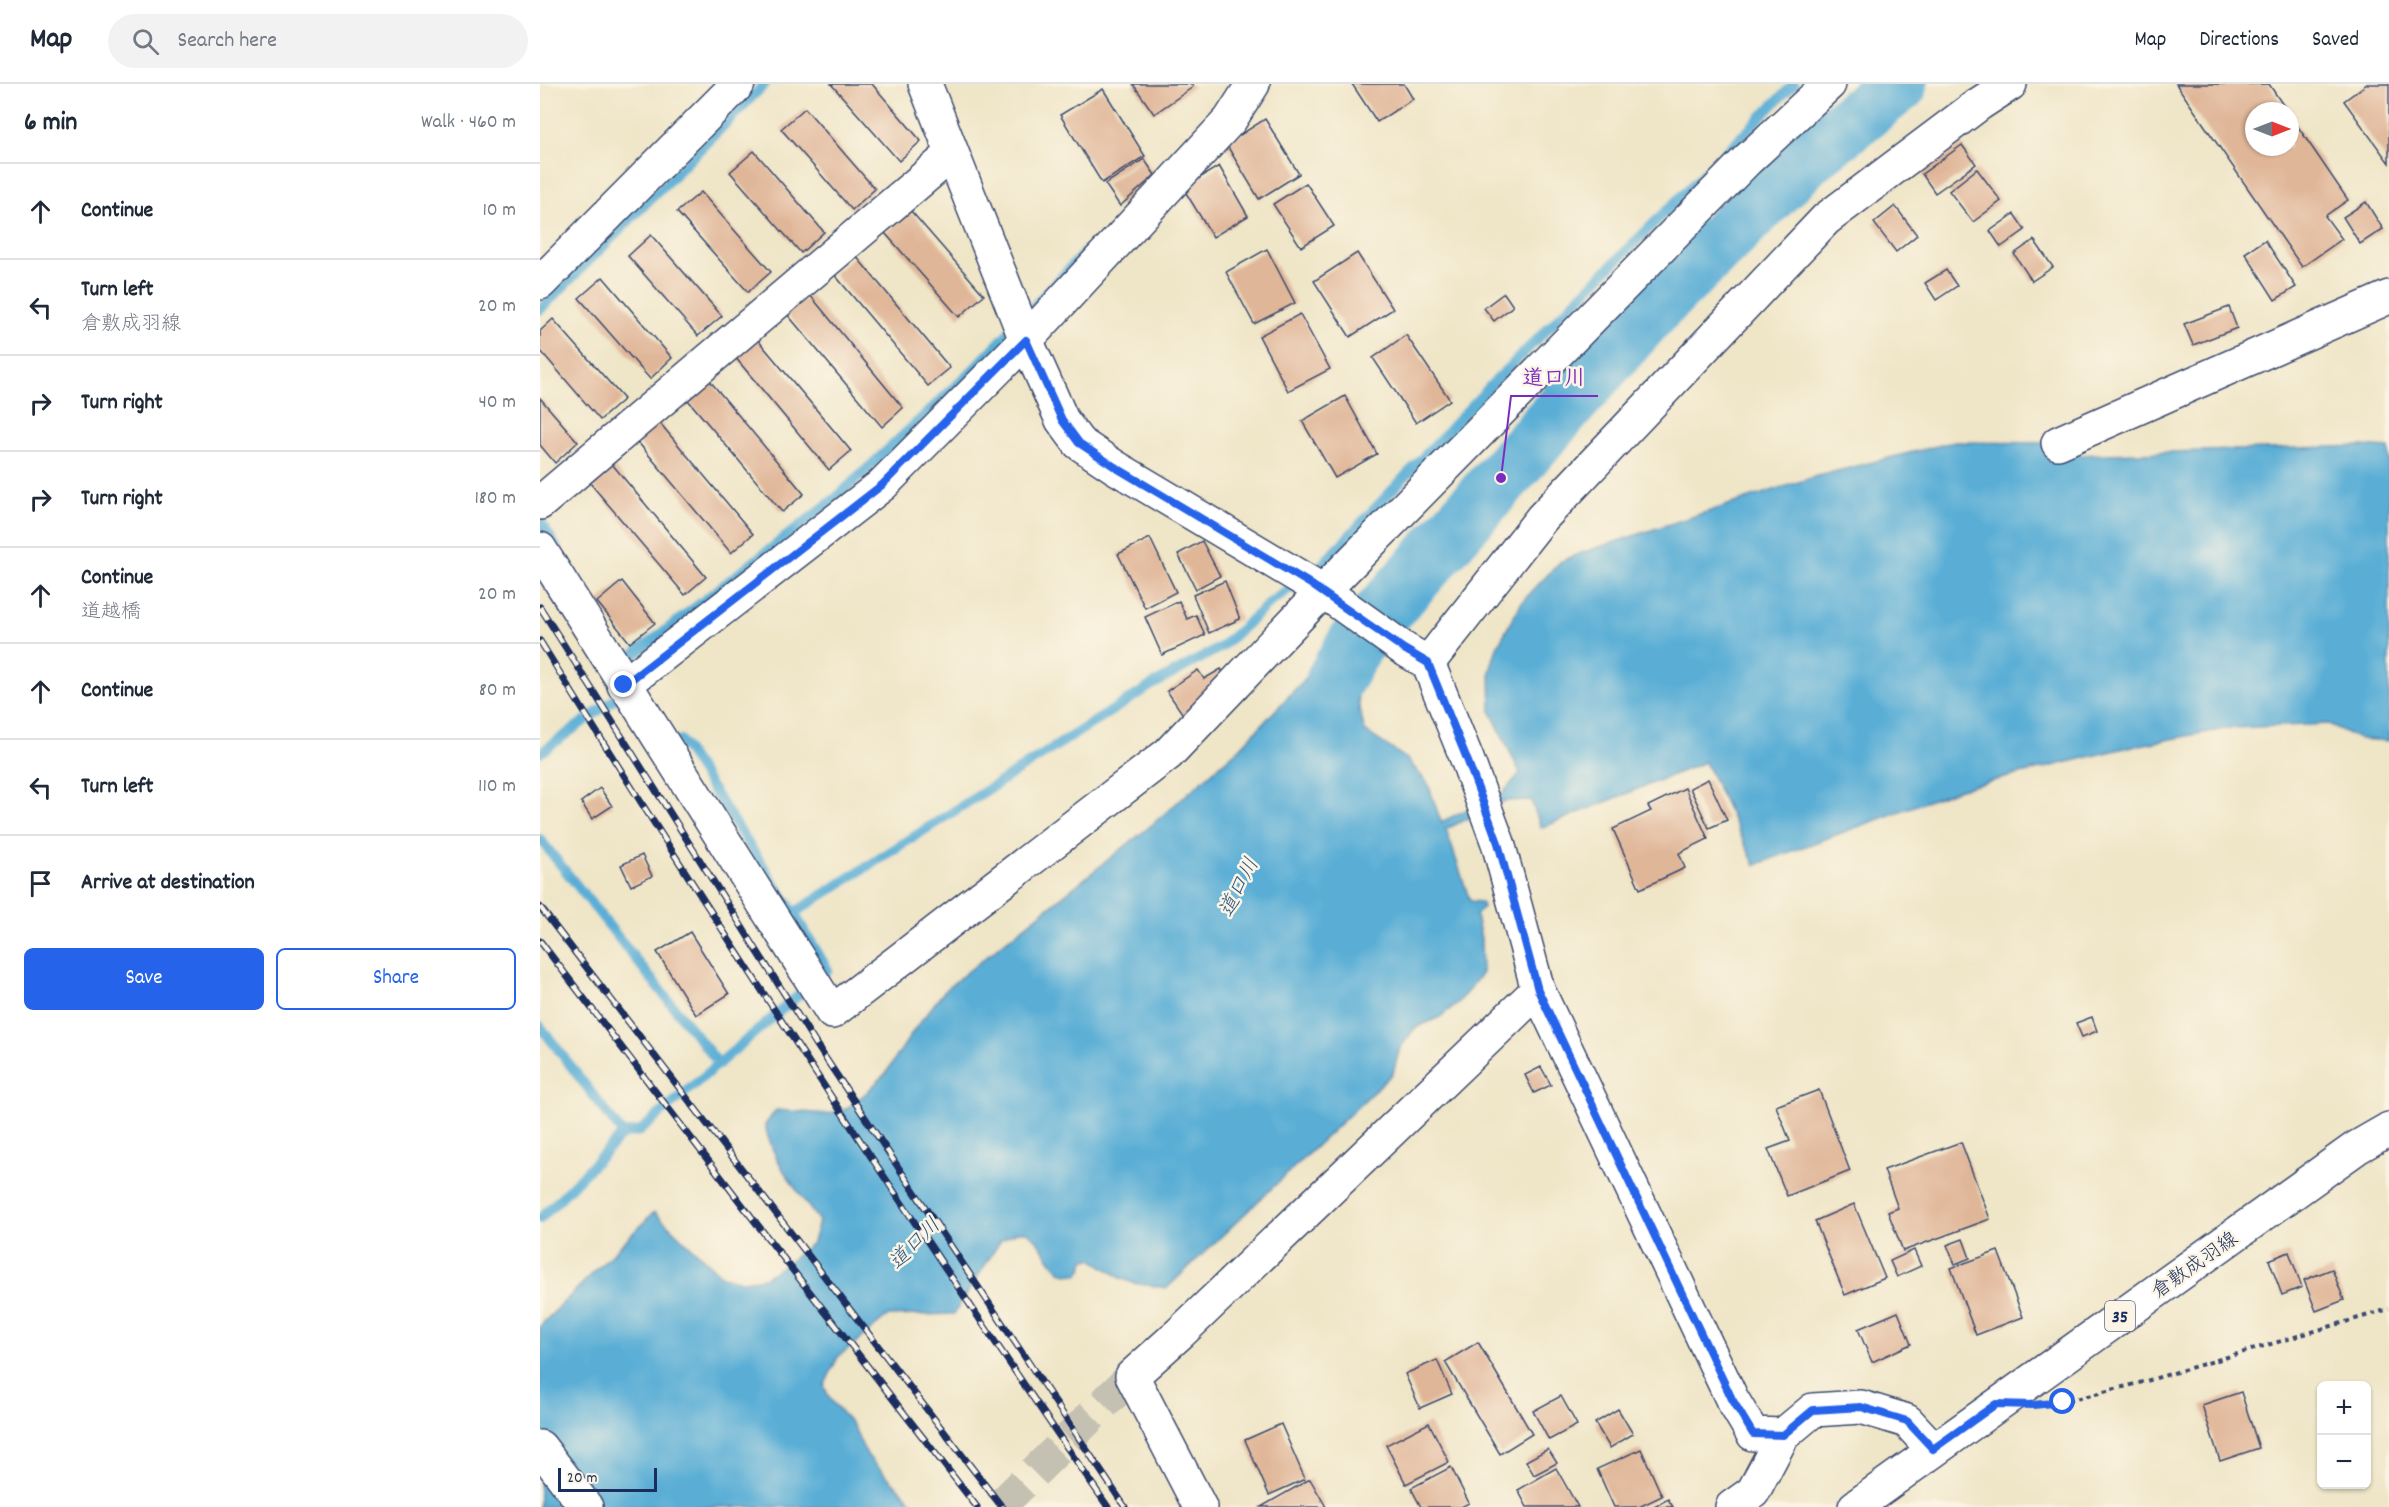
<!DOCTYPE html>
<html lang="en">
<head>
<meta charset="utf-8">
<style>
  body { margin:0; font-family:Dekko,"Klee One",sans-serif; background:#f2f2f3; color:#1f2937 }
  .controls { position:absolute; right:18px; bottom:18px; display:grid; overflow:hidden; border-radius:9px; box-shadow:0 2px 4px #0004 }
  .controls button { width:54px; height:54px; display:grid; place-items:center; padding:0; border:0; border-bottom:2px solid #e0e1e3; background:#fff; color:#1f2937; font:30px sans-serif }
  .compass { position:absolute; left:1705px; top:18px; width:54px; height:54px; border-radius:50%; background:#fff; box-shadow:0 2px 4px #0004; rotate:90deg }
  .scale { position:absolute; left:18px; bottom:15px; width:99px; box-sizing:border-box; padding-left:6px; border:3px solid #1b2f5e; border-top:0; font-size:16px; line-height:21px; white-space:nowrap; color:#1b2f5e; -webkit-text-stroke:4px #fcf5e5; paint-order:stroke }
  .stop { position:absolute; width:18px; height:18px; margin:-14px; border:4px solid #2563eb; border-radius:50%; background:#fff }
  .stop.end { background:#2563eb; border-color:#fff; box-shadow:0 2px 6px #0008 }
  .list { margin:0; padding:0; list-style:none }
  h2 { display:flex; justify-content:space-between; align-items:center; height:78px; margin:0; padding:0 24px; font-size:26px }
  h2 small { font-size:20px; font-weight:400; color:#747a83 }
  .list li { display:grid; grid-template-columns:39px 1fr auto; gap:18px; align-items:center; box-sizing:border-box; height:96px; padding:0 24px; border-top:2px solid #e0e1e3 }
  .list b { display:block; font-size:22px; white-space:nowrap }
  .list p { margin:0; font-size:20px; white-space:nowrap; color:#747a83 }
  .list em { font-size:20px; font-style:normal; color:#747a83 }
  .actions { display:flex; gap:12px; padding:18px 24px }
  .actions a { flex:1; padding:14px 0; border:2px solid #2563eb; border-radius:9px; text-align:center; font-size:21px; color:#2563eb }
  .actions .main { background:#2563eb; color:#fff }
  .icon { flex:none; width:33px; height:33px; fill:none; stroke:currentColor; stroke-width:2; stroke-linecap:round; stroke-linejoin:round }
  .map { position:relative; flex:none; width:1849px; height:1423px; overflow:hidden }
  header { display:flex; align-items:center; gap:36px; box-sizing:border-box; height:84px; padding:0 30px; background:#fff; border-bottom:2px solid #e0e1e3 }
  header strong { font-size:28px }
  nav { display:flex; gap:33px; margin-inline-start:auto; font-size:21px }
  .search { width:420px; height:54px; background:#f2f2f3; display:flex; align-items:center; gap:15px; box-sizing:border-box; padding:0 21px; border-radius:33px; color:#747a83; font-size:22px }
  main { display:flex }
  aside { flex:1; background:#fff }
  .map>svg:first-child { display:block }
</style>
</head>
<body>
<header>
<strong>Map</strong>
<div class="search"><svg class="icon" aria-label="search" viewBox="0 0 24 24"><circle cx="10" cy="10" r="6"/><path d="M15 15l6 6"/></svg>Search here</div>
<nav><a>Map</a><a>Directions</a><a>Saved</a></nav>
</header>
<main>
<aside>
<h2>6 min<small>Walk · 460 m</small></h2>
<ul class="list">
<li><svg class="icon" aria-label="ahead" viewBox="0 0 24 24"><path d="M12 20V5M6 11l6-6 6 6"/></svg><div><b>Continue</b></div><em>10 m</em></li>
<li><svg class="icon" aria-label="left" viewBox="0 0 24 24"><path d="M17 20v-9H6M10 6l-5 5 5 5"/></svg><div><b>Turn left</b><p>倉敷成羽線</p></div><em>20 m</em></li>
<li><svg class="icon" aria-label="right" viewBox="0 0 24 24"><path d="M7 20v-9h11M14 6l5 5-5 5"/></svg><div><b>Turn right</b></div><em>40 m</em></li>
<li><svg class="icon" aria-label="right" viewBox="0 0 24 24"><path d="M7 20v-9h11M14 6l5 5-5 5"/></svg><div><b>Turn right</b></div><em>180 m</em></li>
<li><svg class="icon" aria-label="ahead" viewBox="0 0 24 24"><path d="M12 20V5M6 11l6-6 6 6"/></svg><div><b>Continue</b><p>道越橋</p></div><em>20 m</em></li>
<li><svg class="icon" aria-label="ahead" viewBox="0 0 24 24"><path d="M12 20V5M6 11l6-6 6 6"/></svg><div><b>Continue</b></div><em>80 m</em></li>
<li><svg class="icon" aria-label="left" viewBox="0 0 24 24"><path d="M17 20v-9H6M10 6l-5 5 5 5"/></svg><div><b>Turn left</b></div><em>110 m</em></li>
<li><svg class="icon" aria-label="arrive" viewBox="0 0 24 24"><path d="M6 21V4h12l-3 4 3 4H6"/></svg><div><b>Arrive at destination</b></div></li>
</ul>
<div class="actions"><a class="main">Save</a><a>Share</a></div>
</aside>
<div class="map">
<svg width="1849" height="1423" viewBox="0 0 1849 1423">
  <rect width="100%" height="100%" fill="#fcf5e5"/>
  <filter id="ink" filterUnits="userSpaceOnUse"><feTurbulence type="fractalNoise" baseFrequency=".0167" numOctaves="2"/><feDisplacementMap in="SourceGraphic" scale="12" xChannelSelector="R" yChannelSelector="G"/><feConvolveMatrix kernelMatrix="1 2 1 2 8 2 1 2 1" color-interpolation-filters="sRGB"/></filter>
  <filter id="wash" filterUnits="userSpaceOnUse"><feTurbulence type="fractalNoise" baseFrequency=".008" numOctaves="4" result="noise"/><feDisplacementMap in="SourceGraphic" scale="24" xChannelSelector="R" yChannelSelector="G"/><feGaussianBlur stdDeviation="1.35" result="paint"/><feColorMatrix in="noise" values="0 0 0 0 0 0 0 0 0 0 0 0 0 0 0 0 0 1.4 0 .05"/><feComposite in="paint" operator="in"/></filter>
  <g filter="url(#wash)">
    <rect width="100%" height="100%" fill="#efe5c7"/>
    <path fill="#5aaed6" stroke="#3a6e9a" stroke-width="1.5" d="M1413,358L1518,359L1535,371L1822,362L1849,364V657L1819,655L1789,640L1690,644L1589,663L1420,705L1215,781L1165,678L1001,744L991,716L965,717L906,745L930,817L941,818L943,823L936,832L941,854L942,889L919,918L900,933L875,944L860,964L853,989L627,1204L593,1199L581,1194L552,1175L544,1176L542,1186L537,1191L523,1189L514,1181L496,1155L487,1148H477L461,1156L414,1230L348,1232L298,1273L284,1302C291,1320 299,1325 311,1339C318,1349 321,1362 328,1372C343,1391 361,1403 376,1423H0V1242L114,1128L182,1192L202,1197L224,1194L254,1174L273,1158L279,1137C257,1106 233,1079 225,1041L236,1026L288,1030L306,1025L326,1009L346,989L374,946L406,905L608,744L700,664L778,581L789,551L799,539L837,562C813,596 814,607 825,647L867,675L888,700L901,738L964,708L980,689L951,628L950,587L957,563L982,518L1020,478L1041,469L1277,392Z"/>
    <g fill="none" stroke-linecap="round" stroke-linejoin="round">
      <g stroke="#5aaed6" stroke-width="10">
        <path d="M0,226L225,0"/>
        <path d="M0,437L17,464"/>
        <path d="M86,577L297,413L431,288L548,165"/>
        <path d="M140,656L254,829"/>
        <path d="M0,669L82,610"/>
        <path d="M0,755L179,980"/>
        <path d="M0,942L83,1050"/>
        <path d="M0,1135L83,1050L100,1047L288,886L254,829L612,601L681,563L732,517L777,486L954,298L1254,0"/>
      </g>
      <path stroke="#5aaed6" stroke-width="58" d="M795,595L817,557L1108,229L1268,72L1359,0"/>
    </g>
    <g id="blocks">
      <g fill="#e0b698">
        <path d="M291,0H332L381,57L359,77Z"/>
        <path d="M593,0H652L653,3L614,30Z"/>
        <path d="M812,0H864L873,15L837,38Z"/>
        <path d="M1636,0H1729L1747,27H1714V63H1750V31L1808,116L1785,132L1802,155L1762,183Z"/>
        <path d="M1827,0H1849V79L1804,17Z"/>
        <path d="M563,5L605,72L562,99L520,31Z"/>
        <path d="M265,24L335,105L312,126L241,45Z"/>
        <path d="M725,35L759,90L719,115L686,60Z"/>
        <path d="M1422,61L1436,80L1395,109L1382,90Z"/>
        <path d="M214,67L284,148L261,169L190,88Z"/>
        <path d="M604,75L615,91L580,122L565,100Z"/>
        <path d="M679,82L708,132L673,153L643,104Z"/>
        <path d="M1437,85L1461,117L1433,138L1409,107Z"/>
        <path d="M766,99L794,142L761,163L733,120Z"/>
        <path d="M161,108L231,188L208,208L137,128Z"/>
        <path d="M1826,118L1843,145L1820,160L1803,133Z"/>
        <path d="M1355,122L1377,151L1356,168L1334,139Z"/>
        <path d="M371,127L444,211L419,233L345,149Z"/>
        <path d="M1474,130L1485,146L1461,163L1450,147Z"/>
        <path d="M111,151L182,232L158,252L88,172Z"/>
        <path d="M1494,156L1513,183L1492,197L1474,170Z"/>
        <path d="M1725,156L1756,203L1735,216L1705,169Z"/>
        <path d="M727,165L755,219L714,240L686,188Z"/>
        <path d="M817,169L853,225L810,253L774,197Z"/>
        <path d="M315,171L410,284L388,302L294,190Z"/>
        <path d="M1406,186L1417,202L1396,216L1385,199Z"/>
        <path d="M63,193L132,274L110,295L39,214Z"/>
        <path d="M964,209L973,222L954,237L944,224Z"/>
        <path d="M270,211L363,324L342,343L247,230Z"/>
        <path d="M1689,223L1697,244L1653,261L1644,240Z"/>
        <path d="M760,230L790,285L748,307L719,252Z"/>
        <path d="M13,235L84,315L60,336L0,266V247Z"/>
        <path d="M866,251L910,316L876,339L833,274Z"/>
        <path d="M217,255L311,367L289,386L195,273Z"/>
        <path d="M170,297L264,410L242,428L148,316Z"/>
        <path d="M805,312L837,370L795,394L762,337Z"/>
        <path d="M0,314L38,358L15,379L0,361Z"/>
        <path d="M119,338L213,450L191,469L97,357Z"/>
        <path d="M72,380L166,493L145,511L50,399Z"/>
        <path d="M610,454L636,508L605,524L578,470Z"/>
        <path d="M662,457L680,492L656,505L638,470Z"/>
        <path d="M82,497L115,539L90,559L57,518Z"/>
        <path d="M685,497L700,535L669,549L653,511Z"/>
        <path d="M639,517L647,535L656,531L665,551L622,571L605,533Z"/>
        <path d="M681,585L691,600L644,632L627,607L658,586L664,595Z"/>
        <path d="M1168,695L1187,736L1169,744L1150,704Z"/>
        <path d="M60,704L72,722L52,735L41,718Z"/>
        <path d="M1145,704L1168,755L1139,769L1145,784L1100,805L1073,745L1111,727L1108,722Z"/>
        <path d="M102,771L112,792L91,802L81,781Z"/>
        <path d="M150,848L189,910L156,931L117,868Z"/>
        <path d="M1552,933L1557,947L1542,953L1536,939Z"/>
        <path d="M1001,983L1011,1001L994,1009L985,991Z"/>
        <path d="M1279,1006L1310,1087L1247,1112L1228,1065L1250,1057L1236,1022Z"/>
        <path d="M1421,1058L1450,1135L1363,1167L1348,1128L1358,1124L1344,1086Z"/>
        <path d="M1314,1120L1345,1194L1305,1211L1275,1137Z"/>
        <path d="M1423,1155L1430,1174L1415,1180L1407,1161Z"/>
        <path d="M1374,1166L1381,1182L1357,1193L1350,1177Z"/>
        <path d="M1458,1167L1483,1233L1436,1251L1411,1184Z"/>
        <path d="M1749,1168L1762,1203L1742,1211L1729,1176Z"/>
        <path d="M1792,1185L1804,1216L1776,1227L1764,1196Z"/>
        <path d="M1358,1228L1371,1260L1332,1278L1318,1245Z"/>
        <path d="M938,1258L992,1350L960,1370L905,1278Z"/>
        <path d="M897,1276L912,1310L880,1324L865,1290Z"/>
        <path d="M1701,1308L1719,1364L1680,1377L1662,1321Z"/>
        <path d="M1021,1312L1037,1341L1009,1356L993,1327Z"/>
        <path d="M1078,1325L1093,1350L1070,1364L1055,1339Z"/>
        <path d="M889,1339L909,1378L866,1400L846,1361Z"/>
        <path d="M741,1340L765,1395L729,1411L705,1356Z"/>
        <path d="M1008,1365L1017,1379L994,1391L986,1377Z"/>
        <path d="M1101,1365L1122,1412L1099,1423H1074L1057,1385Z"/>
        <path d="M911,1383L929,1419L921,1423H881L871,1404Z"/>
        <path d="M1016,1384L1038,1423H987L978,1406Z"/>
        <path d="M770,1395L786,1423H721Z"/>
        <path d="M1128,1415L1133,1423H1114Z"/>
      </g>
    </g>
  </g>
  <g filter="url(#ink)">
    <use href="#blocks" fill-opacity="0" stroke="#3b4a6e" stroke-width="1.5"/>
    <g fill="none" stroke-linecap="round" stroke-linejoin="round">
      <path stroke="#c5c1b2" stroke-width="33" stroke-dasharray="33 16" stroke-linecap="butt" d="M459,1423L592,1292"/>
      <defs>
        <g id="minor">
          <path d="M385,0L486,256L522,336L539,359L575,383L783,507L864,565L888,579L927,675L958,759L998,906L1192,1315L1213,1350L1243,1351"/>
          <path d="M0,199L198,0"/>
          <path d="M1518,359L1849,213"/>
          <path d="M0,419L412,70"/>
          <path d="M0,465L292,928L628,670L783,507L1207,76L1289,0"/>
          <path d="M888,579L1002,434L1286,135L1439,20L1470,0"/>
          <path d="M84,601L342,401L486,256L690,36L713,0"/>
          <path d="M660,1423L592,1292L640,1249L998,906"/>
          <path d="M1192,1423L1213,1408L1243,1351L1273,1326L1321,1323L1367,1337L1393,1365"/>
        </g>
        <path id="major" d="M1315,1423L1816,1064L1849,1045"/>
        <path id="highway" d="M0,1363L46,1423"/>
      </defs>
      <use href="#minor" stroke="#3b4a6e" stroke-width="36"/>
      <use href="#major" stroke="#3b4a6e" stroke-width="36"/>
      <use href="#highway" stroke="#3b4a6e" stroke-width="36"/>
      <path stroke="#3b4a6e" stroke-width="4" stroke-dasharray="4.5 4.5" stroke-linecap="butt" d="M1520,1319L1603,1298L1849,1225"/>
      <use href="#minor" stroke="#fff" stroke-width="33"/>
      <use href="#major" stroke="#fff" stroke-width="33"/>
      <use href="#highway" stroke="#fff" stroke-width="33"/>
      <defs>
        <g id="rail">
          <path d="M0,523L276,960L585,1423"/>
          <path d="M0,557C182,851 372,1139 568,1423"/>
          <path d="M0,823L462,1423"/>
          <path d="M0,857L220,1144L437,1423"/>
        </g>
      </defs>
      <use href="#rail" stroke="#1b2f5e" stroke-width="7"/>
      <use href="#rail" stroke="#fcf5e5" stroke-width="4.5" stroke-dasharray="14" stroke-linecap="butt"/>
    </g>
  </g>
  <g fill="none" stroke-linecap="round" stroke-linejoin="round" filter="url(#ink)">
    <path stroke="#2563eb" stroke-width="8" d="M84,601L342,401L486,256L522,336L539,359L575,383L769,499L864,565L888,579L927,675L958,759L998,906L1192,1315L1213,1350L1243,1351L1273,1326L1321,1323L1367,1337L1393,1365L1456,1320L1493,1321L1523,1318"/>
  </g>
  <g text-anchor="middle" stroke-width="5" stroke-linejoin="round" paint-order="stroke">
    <rect fill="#fcf5e5" stroke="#5e6a86" stroke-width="1.5" x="1565" y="1217" width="30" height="30" rx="4.5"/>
    <g font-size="18" font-weight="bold" fill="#1b2f5e">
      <text x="1580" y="1238">35</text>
    </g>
    <g font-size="20" fill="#1b2f5e" stroke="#fcf5e5">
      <text transform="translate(1654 1180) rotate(-35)" y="7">倉敷成羽線</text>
    </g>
    <g font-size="21" font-style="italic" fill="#2e5582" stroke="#fcf5e5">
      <text transform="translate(698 803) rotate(-63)" y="7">道口川</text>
      <text transform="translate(374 1159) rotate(-45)" y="7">道口川</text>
    </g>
  </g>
  <path fill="none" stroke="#7b2cbf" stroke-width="2" d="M961 394L971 312H1058"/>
  <circle fill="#7b2cbf" stroke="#fcf5e5" stroke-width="2" cx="961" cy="394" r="6"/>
  <g font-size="21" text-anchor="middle" font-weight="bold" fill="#7b2cbf" stroke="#fcf5e5" stroke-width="5" stroke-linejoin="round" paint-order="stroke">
    <text x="1014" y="300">道口川</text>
  </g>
</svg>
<div class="controls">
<button>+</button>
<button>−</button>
</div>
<svg class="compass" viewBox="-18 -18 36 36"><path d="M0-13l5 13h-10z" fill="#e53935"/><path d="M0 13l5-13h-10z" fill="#747a83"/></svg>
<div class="scale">20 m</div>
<div class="stop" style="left:1523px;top:1318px"></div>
<div class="stop end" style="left:84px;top:601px"></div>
</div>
</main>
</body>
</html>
